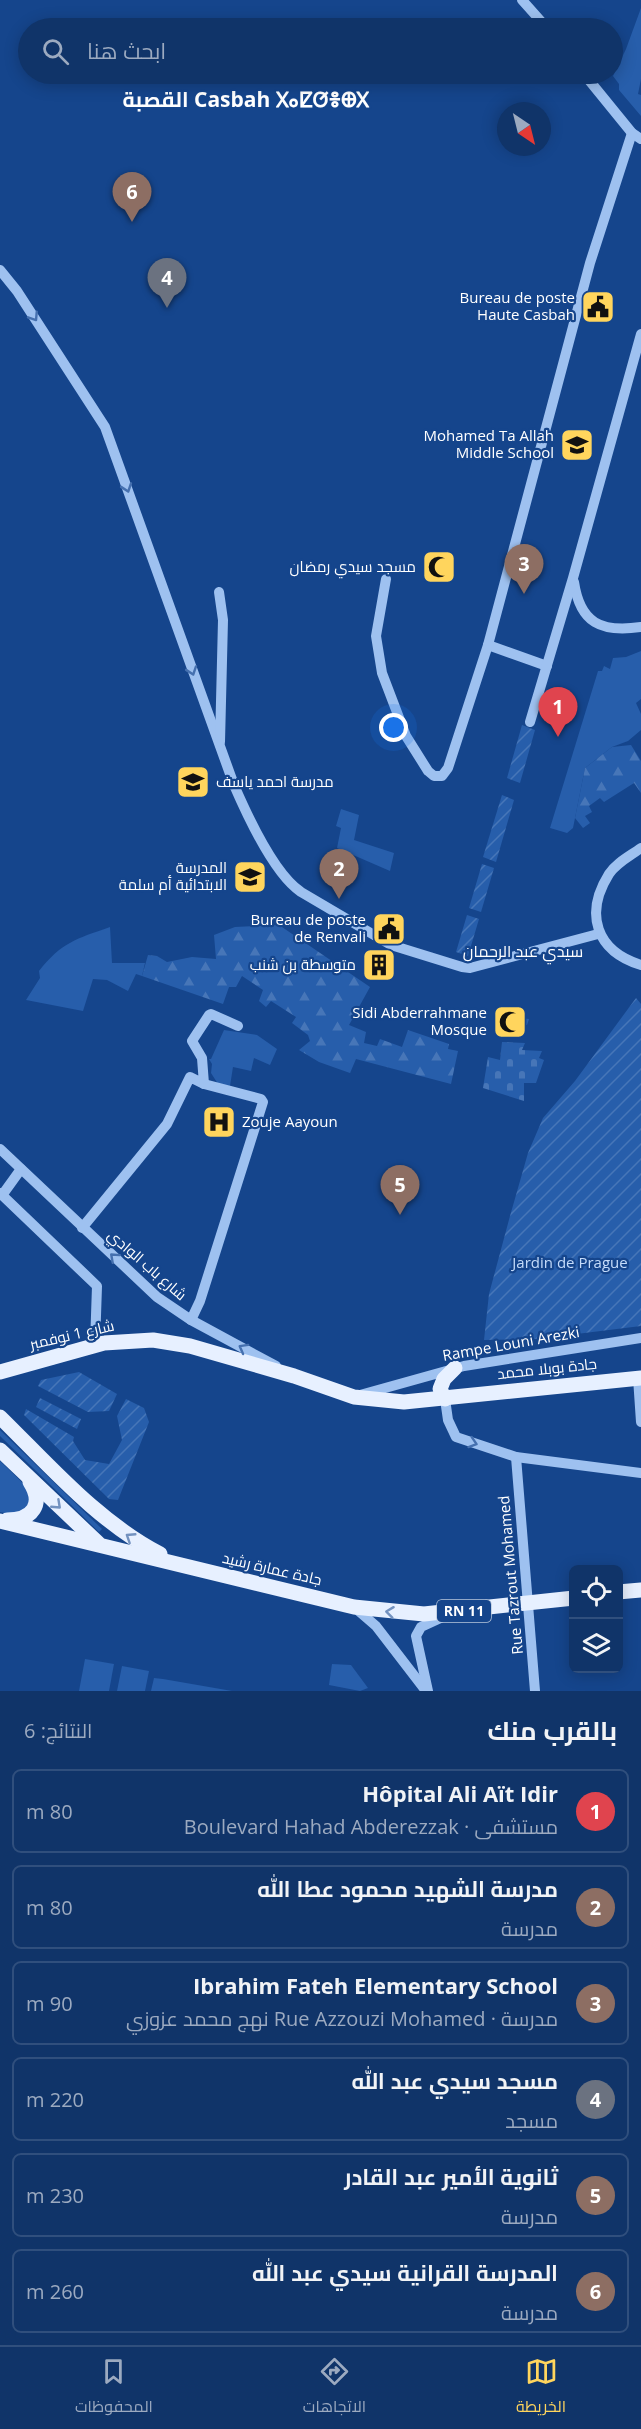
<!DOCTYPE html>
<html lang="ar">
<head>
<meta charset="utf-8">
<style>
  body { margin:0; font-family:"Open Sans",Cairo,"Noto Sans Tifinagh",sans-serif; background:#1e3f71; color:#f1f3f6; direction:rtl }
  .controls { position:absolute; right:18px; bottom:18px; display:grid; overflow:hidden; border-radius:9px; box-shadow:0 3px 15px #0003 }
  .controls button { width:54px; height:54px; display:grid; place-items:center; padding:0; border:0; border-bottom:2px solid #304f7d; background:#103469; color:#f1f3f6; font:30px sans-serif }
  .compass { position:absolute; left:497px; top:102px; width:54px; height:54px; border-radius:50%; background:#103469; box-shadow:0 3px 15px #0003; rotate:145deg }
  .you { position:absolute; left:394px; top:728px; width:21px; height:21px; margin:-15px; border:4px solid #fff; border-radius:50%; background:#1a73e8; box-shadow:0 0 0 9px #1a73e833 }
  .badge { display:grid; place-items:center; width:39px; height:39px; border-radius:50%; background:#ffd55d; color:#fff; font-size:20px; font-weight:700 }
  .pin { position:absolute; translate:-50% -50px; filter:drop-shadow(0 2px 3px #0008) }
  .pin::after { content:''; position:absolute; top:32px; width:21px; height:18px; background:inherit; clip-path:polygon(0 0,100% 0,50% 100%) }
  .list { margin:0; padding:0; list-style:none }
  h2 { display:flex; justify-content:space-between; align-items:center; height:78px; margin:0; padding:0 24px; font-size:26px }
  h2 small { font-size:20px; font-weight:400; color:#9caac0 }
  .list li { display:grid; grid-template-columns:39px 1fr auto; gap:18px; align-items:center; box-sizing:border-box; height:84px; margin:0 12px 12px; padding:0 12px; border:2px solid #304f7d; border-radius:9px }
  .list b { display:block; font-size:22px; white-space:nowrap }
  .list p { margin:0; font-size:20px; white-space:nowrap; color:#9caac0 }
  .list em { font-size:20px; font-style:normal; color:#9caac0 }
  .icon { flex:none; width:33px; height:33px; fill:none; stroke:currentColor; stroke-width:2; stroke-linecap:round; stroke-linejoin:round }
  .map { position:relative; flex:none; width:641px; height:1691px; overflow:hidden; direction:ltr }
  .search { position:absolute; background:#103469; box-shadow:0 3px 15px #0003; left:18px; right:18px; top:18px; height:66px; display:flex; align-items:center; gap:15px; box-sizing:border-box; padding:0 21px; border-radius:33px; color:#9caac0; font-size:22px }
  .sheet { height:654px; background:#103469 }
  nav { display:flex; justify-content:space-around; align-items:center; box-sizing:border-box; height:84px; border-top:2px solid #304f7d; background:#103469; font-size:16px; color:#9caac0 }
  nav a { display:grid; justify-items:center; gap:3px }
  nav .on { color:#ffd55d }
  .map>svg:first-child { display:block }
</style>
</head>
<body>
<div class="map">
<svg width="641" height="1691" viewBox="0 0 641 1691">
  <defs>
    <pattern id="forest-firs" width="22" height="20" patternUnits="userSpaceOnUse" patternTransform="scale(1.5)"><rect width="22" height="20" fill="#275eab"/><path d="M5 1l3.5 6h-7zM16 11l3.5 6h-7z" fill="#4776b8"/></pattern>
    <pattern id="cemetery-stones" width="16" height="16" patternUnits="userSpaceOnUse" patternTransform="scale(1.5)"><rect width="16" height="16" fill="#275eab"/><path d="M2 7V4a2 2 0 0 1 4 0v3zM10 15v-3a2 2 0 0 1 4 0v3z" fill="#4776b8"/></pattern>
    <pattern id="garden-furrows" width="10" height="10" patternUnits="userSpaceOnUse" patternTransform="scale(1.5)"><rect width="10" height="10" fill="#275eab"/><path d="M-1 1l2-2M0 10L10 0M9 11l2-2" fill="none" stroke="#4776b8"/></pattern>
  </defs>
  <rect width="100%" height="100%" fill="#15458c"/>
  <g fill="#275eab">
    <path d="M641,8V79L638,94L641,95V116L619,90V84L613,76L626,49Z"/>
    <path d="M641,651V699L636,703L641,714V730L628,741L612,747L585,768L573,828L567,833L550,828L598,671H602L604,666L610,669L613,658L626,657Z"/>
    <path d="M341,809L359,815L354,840L394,853L390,871L337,848L341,828L336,826Z"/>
    <path d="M110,927L112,963H145L142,976L136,974L128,991L107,980L93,979L83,1011L26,1000L40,978L39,971C62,942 76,939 110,927Z"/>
    <path d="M224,1030L257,1035L277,1049L270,1065L254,1058L251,1071L233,1067L230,1086L218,1084L211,1073L212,1064L209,1059H211Z"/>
    <path d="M0,1430L102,1529L99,1532L0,1436Z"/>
    <path d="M0,1461L28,1488L33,1502L17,1516L0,1512Z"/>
    <path d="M85,1659L114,1664L109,1691H79Z"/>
    <path d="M332,1664L351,1665L368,1688L360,1691L329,1685Z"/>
    <path d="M122,1666L149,1671L145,1691H117Z"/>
    <path d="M154,1678L163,1679L232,1691H151Z"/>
  </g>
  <g fill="url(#forest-firs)">
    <path d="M631,745L641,761V793L634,783L604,802L600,798L589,806L592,812L585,816L590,823L583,828L575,818L585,768L612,747Z"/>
    <path d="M279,925L370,987L349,1025L366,1032L364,1043L377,1046L380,1039L402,1047L408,1030L449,1044L448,1049L458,1051L451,1084L356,1059L350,1073L319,1062L299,1050L310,1041L308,1035L292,1023L296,1017L271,1001L266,1007L259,1001L263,990L242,976L236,987H229L223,1004L142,976L148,955L157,956L167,962L192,957L216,959L214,935L235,927Z"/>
  </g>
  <g fill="url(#cemetery-stones)">
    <path d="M507,1017L529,1019L527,1025L508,1024Z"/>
    <path d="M502,1042L525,1043L522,1050L542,1051L539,1058L544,1060L536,1083H524V1101L483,1088L488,1057L500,1060Z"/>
  </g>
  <g fill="url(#garden-furrows)">
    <path d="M522,725L535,730L520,783L507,778Z"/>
    <path d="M502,795L514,800L496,862L483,857Z"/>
    <path d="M482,864L494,868L481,912L469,908Z"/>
    <path d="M467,915L479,919L468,956L456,952Z"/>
    <path d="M636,998L641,1004V1326L536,1339L484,1340L489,1294L510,1216L528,1153L543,1118L575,1081Z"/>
    <path d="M79,1372L117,1394L109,1411L88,1412L38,1386L41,1380Z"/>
    <path d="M40,1398L81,1419L77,1429L36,1407Z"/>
    <path d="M126,1399L144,1408L149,1422L118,1500L109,1499L24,1415L26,1409L74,1437L73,1441L85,1460L109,1464L122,1440L117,1416Z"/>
  </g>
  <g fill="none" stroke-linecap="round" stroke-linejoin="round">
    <g stroke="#9ec1f0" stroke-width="10">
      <path d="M522,0L547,28"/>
      <path d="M584,74L632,133L641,139"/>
      <path d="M0,270L17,291L105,427L234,785C247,815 274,874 301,892L391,945L462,967L470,968L598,934"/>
      <path d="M386,579L376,636L382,673L406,736L428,771L434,776H442L448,768L488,645L590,263L632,133"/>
      <path d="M574,582C580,623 601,633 641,627"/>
      <path d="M219,592L223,620L220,742"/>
      <path d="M488,645L547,666"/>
      <path d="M530,722L573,578L641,334"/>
      <path d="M641,848C630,856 616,863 609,874C584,914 596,951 641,965"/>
      <path d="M0,1149L157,1297L191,1320L276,1366"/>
      <path d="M0,1193L97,1286L95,1345"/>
      <path d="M3,1194L21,1169"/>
      <path d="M82,1228L167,1124L190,1077L204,1084L202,1058L192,1041L209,1015L211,1014L238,1026"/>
      <path d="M191,1320L200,1301L263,1102L261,1099L204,1084"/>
      <path d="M638,1378L641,1422"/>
      <path d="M360,1395L464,1366L641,1338"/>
      <path d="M445,1399L448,1420L456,1437L516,1457L641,1473"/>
      <path d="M516,1457L535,1691"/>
      <path d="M354,1607L376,1626L426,1691"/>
      <path d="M428,1691L416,1636L421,1627L447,1615"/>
    </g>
    <g stroke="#e7f0ff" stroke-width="15">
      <path d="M0,1372L104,1343L153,1340L190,1346L294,1376L354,1397L404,1402L641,1378"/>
      <path d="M445,1399L440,1389L444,1379L455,1368"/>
      <path d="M0,1417C50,1466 97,1521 160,1554"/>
      <path d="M0,1450L98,1543"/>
      <path d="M7,1520C33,1520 44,1504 30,1482"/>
      <path d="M0,1521L354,1607L424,1614L574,1598"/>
      <path d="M618,1592L641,1590"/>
    </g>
  </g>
  <defs><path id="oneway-chevron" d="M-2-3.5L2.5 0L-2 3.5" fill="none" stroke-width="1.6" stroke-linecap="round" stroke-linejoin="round" transform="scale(1.5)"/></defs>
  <g stroke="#4570af">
    <use href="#oneway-chevron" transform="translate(34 317) rotate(57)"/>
    <use href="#oneway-chevron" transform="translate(127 488) rotate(71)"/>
    <use href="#oneway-chevron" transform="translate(192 671) rotate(71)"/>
    <use href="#oneway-chevron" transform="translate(114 1257) rotate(-138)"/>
    <use href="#oneway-chevron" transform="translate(243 1348) rotate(-151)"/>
    <use href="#oneway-chevron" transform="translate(473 1443) rotate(18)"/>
  </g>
  <g stroke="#7392c0">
    <use href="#oneway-chevron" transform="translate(57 1505) rotate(43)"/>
    <use href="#oneway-chevron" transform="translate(130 1537) rotate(-147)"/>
    <use href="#oneway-chevron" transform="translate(390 1612) rotate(-173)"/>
  </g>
  <defs>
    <symbol id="civic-square" viewBox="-11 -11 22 22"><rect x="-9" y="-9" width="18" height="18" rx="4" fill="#ffd55d" stroke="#15458c"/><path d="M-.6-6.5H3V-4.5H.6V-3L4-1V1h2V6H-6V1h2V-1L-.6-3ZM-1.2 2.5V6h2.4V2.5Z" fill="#111"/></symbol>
    <symbol id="school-square" viewBox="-11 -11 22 22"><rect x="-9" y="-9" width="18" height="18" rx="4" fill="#ffd55d" stroke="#15458c"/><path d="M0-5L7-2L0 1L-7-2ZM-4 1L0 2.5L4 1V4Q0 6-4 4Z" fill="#111"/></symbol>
    <symbol id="mosque-square" viewBox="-11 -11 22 22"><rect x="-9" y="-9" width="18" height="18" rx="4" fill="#ffd55d" stroke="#15458c"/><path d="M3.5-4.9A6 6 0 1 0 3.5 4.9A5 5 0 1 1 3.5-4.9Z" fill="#111"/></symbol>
    <symbol id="building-square" viewBox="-11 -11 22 22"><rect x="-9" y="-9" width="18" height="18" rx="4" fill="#ffd55d" stroke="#15458c"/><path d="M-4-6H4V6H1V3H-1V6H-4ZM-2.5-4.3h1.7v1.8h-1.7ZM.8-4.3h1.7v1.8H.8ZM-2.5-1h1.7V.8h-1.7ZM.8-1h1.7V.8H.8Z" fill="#111"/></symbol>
    <symbol id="hospital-square" viewBox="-11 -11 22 22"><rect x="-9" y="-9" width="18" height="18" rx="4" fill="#ffd55d" stroke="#15458c"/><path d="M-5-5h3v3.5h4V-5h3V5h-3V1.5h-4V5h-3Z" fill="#111"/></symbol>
  </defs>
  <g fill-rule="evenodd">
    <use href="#civic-square" x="579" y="288" width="38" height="38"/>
    <use href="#school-square" x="558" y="426" width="38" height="38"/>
    <use href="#mosque-square" x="420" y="548" width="38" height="38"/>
    <use href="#school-square" x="174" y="763" width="38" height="38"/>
    <use href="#school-square" x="231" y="858" width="38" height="38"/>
    <use href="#civic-square" x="370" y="910" width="38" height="38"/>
    <use href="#building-square" x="360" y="946" width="38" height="38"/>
    <use href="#mosque-square" x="491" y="1003" width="38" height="38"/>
    <use href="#hospital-square" x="200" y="1103" width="38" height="38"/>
  </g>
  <g text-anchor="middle" stroke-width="4.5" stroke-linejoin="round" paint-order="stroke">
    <rect fill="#15458c" stroke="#b9c7dc" stroke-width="1.5" x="437" y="1600" width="54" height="22" rx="4.5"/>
    <g font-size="14" font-weight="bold" fill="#fff">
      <text x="464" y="1616">RN 11</text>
    </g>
    <g font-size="15" fill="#fff" stroke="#15458c" text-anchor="end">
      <text x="575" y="303">Bureau de poste<tspan x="575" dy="17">Haute Casbah</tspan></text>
      <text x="554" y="441">Mohamed Ta Allah<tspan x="554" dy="17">Middle School</tspan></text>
      <text x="416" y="572">مسجد سيدي رمضان</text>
      <text x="216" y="787" text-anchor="start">مدرسة احمد ياسف</text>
      <text x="227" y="873">المدرسة<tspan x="227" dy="17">الابتدائية أم سلمة</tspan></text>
      <text x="366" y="925">Bureau de poste<tspan x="366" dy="17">de Renvali</tspan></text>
      <text x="356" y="970">متوسطة بن شنب</text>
      <text x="487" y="1018">Sidi Abderrahmane<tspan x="487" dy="17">Mosque</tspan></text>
      <text x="242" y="1127" text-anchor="start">Zouje Aayoun</text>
    </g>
    <g font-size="15" fill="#c5dcfb" stroke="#15458c">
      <text x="570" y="1268">Jardin de Prague</text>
    </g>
    <g font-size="15" fill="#fff" stroke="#15458c">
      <text transform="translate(147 1265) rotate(41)" y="5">شارع باب الوادي</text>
      <text transform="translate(72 1335) rotate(-13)" y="5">شارع 1 نوفمبر</text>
      <text transform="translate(511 1344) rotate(-10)" y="5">Rampe Louni Arezki</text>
      <text transform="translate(547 1369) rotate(-6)" y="5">جادة بوبلا محمد</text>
      <text transform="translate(272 1569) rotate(13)" y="5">جادة عمارة رشيد</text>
      <text transform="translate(511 1575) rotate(-95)" y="5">Rue Tazrout Mohamed</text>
    </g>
    <g font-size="16" fill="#fff" stroke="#15458c">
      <text x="523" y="957">سيدي عبد الرحمان</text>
    </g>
    <g font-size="21" font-weight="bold" fill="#fff" stroke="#15458c">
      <text x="246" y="107">القصبة Casbah ⵝⴰⵇⵚⴻⴲⵝ</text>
    </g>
  </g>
</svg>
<div class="controls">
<button><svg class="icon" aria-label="locate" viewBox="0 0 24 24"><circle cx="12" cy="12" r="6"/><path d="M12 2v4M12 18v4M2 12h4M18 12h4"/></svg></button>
<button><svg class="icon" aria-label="layers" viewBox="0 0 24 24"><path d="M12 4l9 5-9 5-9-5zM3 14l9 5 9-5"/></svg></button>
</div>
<svg class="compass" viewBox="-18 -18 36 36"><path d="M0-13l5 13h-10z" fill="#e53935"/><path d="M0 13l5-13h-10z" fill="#9caac0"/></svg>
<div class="you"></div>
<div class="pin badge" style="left:558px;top:737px;background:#e0444e">1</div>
<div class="pin badge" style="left:339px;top:899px;background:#8d6e63">2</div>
<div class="pin badge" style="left:524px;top:594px;background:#8d6e63">3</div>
<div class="pin badge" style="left:167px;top:308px;background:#6b7280">4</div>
<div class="pin badge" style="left:400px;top:1215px;background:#8d6e63">5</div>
<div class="pin badge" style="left:132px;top:222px;background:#8d6e63">6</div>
<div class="search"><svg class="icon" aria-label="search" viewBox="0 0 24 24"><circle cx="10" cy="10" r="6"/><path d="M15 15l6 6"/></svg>ابحث هنا</div>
</div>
<section class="sheet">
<h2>بالقرب منك<small>النتائج: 6</small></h2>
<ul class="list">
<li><span class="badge" style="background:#e0444e">1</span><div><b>Hôpital Ali Aït Idir</b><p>مستشفى · Boulevard Hahad Abderezzak</p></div><em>80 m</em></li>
<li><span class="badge" style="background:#8d6e63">2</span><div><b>مدرسة الشهيد محمود عطا الله</b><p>مدرسة</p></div><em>80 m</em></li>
<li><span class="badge" style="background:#8d6e63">3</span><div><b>Ibrahim Fateh Elementary School</b><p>مدرسة · Rue Azzouzi Mohamed نهج محمد عزوزي</p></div><em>90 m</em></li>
<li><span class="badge" style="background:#6b7280">4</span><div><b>مسجد سيدي عبد الله</b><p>مسجد</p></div><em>220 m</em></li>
<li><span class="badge" style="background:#8d6e63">5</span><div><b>ثانوية الأمير عبد القادر</b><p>مدرسة</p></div><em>230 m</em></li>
<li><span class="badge" style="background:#8d6e63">6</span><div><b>المدرسة القرانية سيدي عبد الله</b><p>مدرسة</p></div><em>260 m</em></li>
</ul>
</section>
<nav>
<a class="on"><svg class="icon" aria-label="map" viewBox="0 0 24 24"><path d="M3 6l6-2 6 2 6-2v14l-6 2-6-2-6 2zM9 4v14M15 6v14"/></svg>الخريطة</a>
<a><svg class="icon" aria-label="directions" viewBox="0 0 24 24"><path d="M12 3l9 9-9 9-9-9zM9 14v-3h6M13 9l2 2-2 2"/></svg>الاتجاهات</a>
<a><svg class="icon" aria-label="saved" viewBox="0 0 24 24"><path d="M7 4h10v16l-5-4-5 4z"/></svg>المحفوظات</a>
</nav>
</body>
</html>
